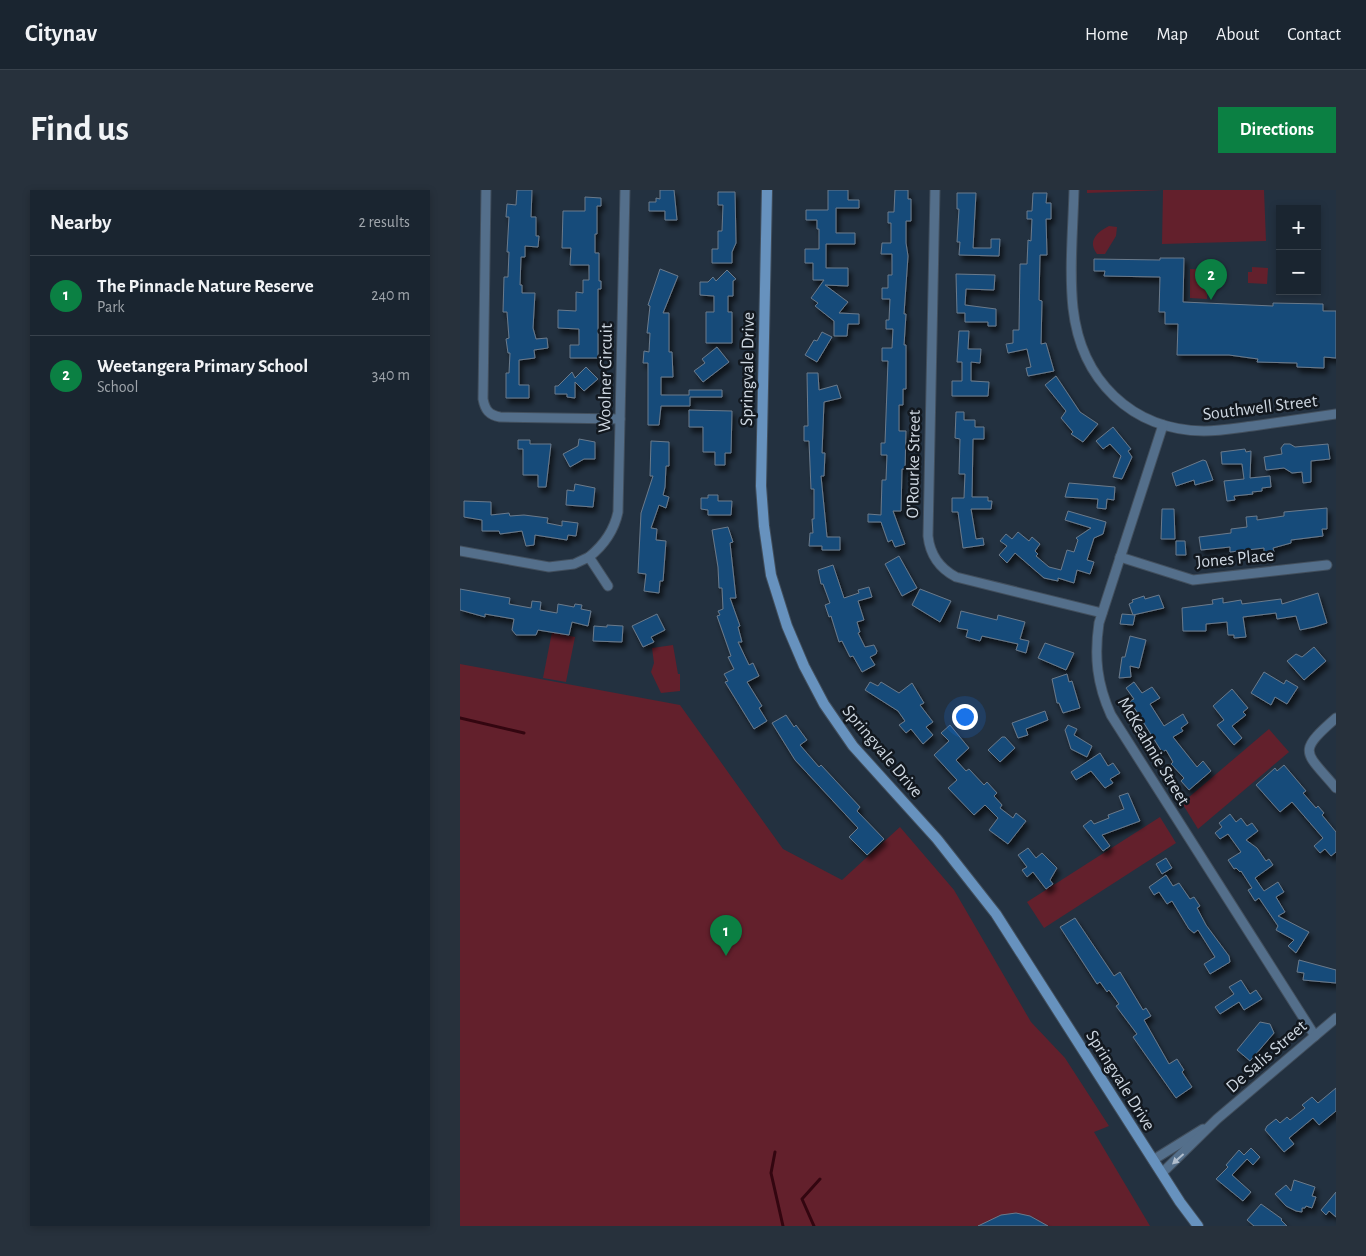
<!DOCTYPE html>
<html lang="en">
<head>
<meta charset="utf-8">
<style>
  body { margin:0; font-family:"Alegreya Sans",sans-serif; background:#27313c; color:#f1f3f6 }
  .controls { position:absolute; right:15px; top:15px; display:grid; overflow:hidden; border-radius:0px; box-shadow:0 2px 8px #0003 }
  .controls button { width:45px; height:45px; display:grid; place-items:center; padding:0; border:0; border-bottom:1px solid #38424c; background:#1a2530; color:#f1f3f6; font:25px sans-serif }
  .you { position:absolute; left:504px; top:526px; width:18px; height:18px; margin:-12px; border:4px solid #fff; border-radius:50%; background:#1a73e8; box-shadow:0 0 0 8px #1a73e833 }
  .badge { display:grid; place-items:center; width:32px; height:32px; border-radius:50%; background:#0b8043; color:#fff; font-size:16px; font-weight:700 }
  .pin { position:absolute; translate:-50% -41px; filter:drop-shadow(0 1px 2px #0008) }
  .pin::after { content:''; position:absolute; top:26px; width:18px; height:15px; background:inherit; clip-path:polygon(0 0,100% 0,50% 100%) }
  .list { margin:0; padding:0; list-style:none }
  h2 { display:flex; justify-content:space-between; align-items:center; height:65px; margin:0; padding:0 20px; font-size:21px }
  h2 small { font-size:16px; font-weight:400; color:#9fa5ab }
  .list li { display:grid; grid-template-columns:32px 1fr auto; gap:15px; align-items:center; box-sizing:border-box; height:80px; padding:0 20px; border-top:1px solid #38424c }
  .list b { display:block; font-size:19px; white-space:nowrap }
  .list p { margin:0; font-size:16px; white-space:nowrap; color:#9fa5ab }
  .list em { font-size:16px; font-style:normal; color:#9fa5ab }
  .map { position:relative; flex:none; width:876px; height:1036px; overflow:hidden; border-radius:0px }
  header { display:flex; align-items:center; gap:30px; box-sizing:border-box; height:70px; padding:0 25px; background:#1a2530; border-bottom:1px solid #38424c }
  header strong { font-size:24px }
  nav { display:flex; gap:28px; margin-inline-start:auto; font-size:18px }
  .intro { display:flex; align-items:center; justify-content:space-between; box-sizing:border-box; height:120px; padding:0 30px }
  h1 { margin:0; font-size:35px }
  .button { padding:12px 22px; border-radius:0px; background:#0b8043; color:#fff; font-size:18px; font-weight:700 }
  main { display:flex; gap:30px; padding:0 30px }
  aside { flex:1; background:#1a2530; border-radius:0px; box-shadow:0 2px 8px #0003 }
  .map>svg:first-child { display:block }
</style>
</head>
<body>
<header>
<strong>Citynav</strong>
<nav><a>Home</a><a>Map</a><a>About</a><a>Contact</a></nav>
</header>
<div class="intro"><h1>Find us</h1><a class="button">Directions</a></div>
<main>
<aside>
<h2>Nearby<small>2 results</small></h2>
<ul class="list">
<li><span class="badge">1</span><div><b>The Pinnacle Nature Reserve</b><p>Park</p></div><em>240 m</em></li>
<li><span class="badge">2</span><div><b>Weetangera Primary School</b><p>School</p></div><em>340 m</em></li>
</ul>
</aside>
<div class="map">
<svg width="876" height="1036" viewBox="0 0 876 1036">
  <defs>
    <filter id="shadow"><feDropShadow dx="3" dy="5" stdDeviation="2.5" flood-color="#0009"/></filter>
  </defs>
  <rect width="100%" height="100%" fill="#233140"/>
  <g fill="#63202c">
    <path d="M627,0H804L806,51L702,54L703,0L627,3Z"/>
    <path d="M649,36L657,37L656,46L645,64H637C627,51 637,42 649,36Z"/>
    <path d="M792,77L808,78L807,94L788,93V82H792Z"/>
    <path d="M730,79L757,80V96L753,100H747V109L730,108Z"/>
    <path d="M92,442L115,447L106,492L83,488Z"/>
    <path d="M213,455L218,484H220V501L201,503L191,482L194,473L192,458Z"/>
    <path d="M0,474L220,515L323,659L382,690L440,637L494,700L571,832L605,868L649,936L634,942L690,1036H0Z"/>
    <path d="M809,539L829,562L738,639L722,613Z"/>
    <path d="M700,627L716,653L584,738L567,712Z"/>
  </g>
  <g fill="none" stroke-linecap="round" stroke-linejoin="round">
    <g stroke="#330610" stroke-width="3">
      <path d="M0,528L64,543"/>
      <path d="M315,962L311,983L323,1036"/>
      <path d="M354,1036L342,1009L360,989"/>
    </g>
  </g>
  <g fill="#174b7a" stroke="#6a7a8b" filter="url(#shadow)">
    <path d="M57,0H72L71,27H76V46H79L78,57L65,56V67H61L60,95H62V103H75L73,138L76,149L87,148L88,158L74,160L75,168L59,170V195H69V208H46V183H49L50,163H48L46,149L49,148L47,122H43L44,87H48L49,62H47L49,27H46L47,14L56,15Z"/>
    <path d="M200,0H214L217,30H205V21H189V12H196V8L200,9Z"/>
    <path d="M368,0H388V10H399V18H376V43H395V54H366V78H388V96L365,95L388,112L379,123L399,124V134H388L387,146H374V131L355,116L358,113L351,108L364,90H353V73H345V59H359V39H357V30H346V20H368Z"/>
    <path d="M435,0H448V9H451V31H446V53L448,66L444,124H446L444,155H446V199H443V215H439V241H446L445,279H442L441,321H433L445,354L435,357L432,350L428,352L421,332H408V324L421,325L422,290H426L427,265H421V253H425L428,171H422V158H432L433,139H426V130H429L430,109H422V98H428V85H432V64H421L422,53H431V33H428V22H434Z"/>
    <path d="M258,2H275L276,53L272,62V73H252V59H258V41H262L263,15H258Z"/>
    <path d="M497,3H516L513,58H531V49H540L539,66L499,65L500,52H497L499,19H497Z"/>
    <path d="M573,3H587L586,13H591V29H586L587,65H580L579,110L582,111L581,154L586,153L594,181L568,186L566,178L571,177L567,159L548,163L546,154L553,153V140H559L560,74H567L568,50L571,51L572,29H567V21H572Z"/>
    <path d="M125,7L141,8V16H137V44H135V63H139V91H141V99H138V168H110V155H119V139L98,138V120L116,121V102L123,103V90H129V75H110L111,58H102L103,21H125Z"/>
    <path d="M700,68H724L723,112L813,116V113L863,114V121H876V168L864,167V178L837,177V173L797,172L798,169L769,165H717L718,134H705V122H699L700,87L644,86L645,81H634V69L700,70Z"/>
    <path d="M200,79L218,86L203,123H209V162H212L213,187H201V205H229V200H262V207H230V216H201L199,235H188V173H183L184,161L189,162L190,143H187L190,116L188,115Z"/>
    <path d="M267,80L276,89L273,91V106H268V122H272V153H246V122H254V106L240,105V92H248L253,87L256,91Z"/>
    <path d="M496,84L535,85L534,100L506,99L505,115L536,119V136H528V132H505V123H497Z"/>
    <path d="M499,141H509L508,159H521L520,173L511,172V191L529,192L528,206H492V191H502V172H497Z"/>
    <path d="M362,142L372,147L357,172L345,165L354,150L357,151Z"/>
    <path d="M257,157L269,172L243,192L234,181L245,173L242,169Z"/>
    <path d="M126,177L138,189L124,201L115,192V208L107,207V204H95V196H98L112,182L115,188Z"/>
    <path d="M347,183H358L359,200L377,195L381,208L364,212L362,263H365L364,286H361L367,347H380V360H362V356H349L350,343H353L352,329H354V299H351L349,251H344V236H348Z"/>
    <path d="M596,186L620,222L638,234L623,252L611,244L613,242L601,228L606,221L585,195Z"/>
    <path d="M229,220L272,221L271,263H265V275H255V262H243V237H229Z"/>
    <path d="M496,222H504V230H515V237H524V249H513L512,307H528V311H532L531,319H511L516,349L523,348L524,355L503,358L498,322H492V308H504L505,284H499L500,249L495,248Z"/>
    <path d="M653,237L671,259L668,261L672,267L662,289L653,287L661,266L650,254L643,259L636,251Z"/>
    <path d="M119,249L135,252V269H124L110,277L103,264L118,256Z"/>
    <path d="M58,250H70V254H91L86,297H78V285H63V259H58Z"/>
    <path d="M191,251L209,252V276H206L205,297L203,305L209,307L206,318L199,315L191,338L197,339L196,350L206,351L203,391H200L199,403L184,401L186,384L178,383L181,323L193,286H190Z"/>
    <path d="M824,254H830L835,257L868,254L870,269L851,271V292L843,293L842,282L832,283L824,278L806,280L804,267L822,264L821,258Z"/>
    <path d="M785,259L786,262L791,261L790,288L810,286L811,297L802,298V301L792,302L793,304L774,306L775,310L767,311L764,291L784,289L782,274H762L761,262Z"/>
    <path d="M743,270L746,271L753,290L735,295L734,290L716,296L712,283Z"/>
    <path d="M609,293L655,297L654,310L647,309L646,319L637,318L638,309L605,307Z"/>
    <path d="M115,294L135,298L133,317L106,315L107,300L114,301Z"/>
    <path d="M248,305H258V311H272L271,325H248V320L241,319V308H248Z"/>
    <path d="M4,311L31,312V325L49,323L50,326L64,325L88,328L87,333L102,336V331L118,333L116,346L108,345L107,350L75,345L74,355L66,356L62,341L40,344L39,341H22V330L4,327Z"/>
    <path d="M867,318V339H862L863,346L831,350V353L813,358L814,362L804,363V358L770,362V357L741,360L739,347L771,343V339L787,337L786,327L797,326V330L824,326V322Z"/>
    <path d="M702,319H714L715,349H701Z"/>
    <path d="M608,321L646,332L643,344L634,348L627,370L634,372L630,384L617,380L614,393L598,388V391L584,388L555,363L547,373L539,365L547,356L540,351L546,344L552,349L558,342L569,351L572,347L580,354L575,361L578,364L576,366L589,377L601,380L607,360L614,362L618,350L616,348L631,338L605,330Z"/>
    <path d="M268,337L273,352L270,353L276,408H270L280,436L278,437L282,452H278L289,475L293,473L299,486L287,492L302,516L299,518L307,531L294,539L265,492L268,491L264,484L274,479L268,467L271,466L257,426L260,425L258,421L263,419L262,398H259L258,377L252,340Z"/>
    <path d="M716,351H725L726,365H716Z"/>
    <path d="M439,366L457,398L442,406L425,374Z"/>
    <path d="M373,375L384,408L399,403L398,400L409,397L412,407L398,411L404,430L397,432L400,442L398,443L405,457L414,455L417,461L416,464L410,467L415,475L402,482L393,466L390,467L382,451L379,452L371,426L369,427L365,415L370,413L363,394H361L358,380Z"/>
    <path d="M0,399L50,408L49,414L71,418L72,411L81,412L80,420L97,423L98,414L114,417L115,414L122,415L121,419L131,421L128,436L112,432L109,445L78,440L76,445H56L52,440L54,429L25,424V427L0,420Z"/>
    <path d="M460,399L491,411L480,432L452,415Z"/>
    <path d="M858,403L867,433L854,437L840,440L836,426L817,429L816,423L783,427L786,447L774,448V445H768L767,432L746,434V441H723L722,418L753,414L752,410L763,408V413L781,410L782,414L821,409L822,414Z"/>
    <path d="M699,405L704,418L673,425L669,414L673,412L672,410L684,406L685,409Z"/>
    <path d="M501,421L537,430L538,425L565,432L560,449L569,451L566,463L556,460L558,454L522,446L520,451L506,447L508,440L497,438Z"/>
    <path d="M197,424L205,440L191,447L194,452L183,457L172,436Z"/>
    <path d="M662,424L675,425L673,435L660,434Z"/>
    <path d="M147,435L163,436L162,452L133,451L134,436L147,437Z"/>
    <path d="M670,446L686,450L679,478L670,476L671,487L659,488L662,467H665Z"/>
    <path d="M585,453L614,463L606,480L578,468Z"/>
    <path d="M854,457L866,471L844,490L827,471L836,464L842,467Z"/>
    <path d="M804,482L824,494L826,490L838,497L827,514L815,507L811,515L791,503Z"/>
    <path d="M607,484L609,492L612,491L620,518L603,523L599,513H597L592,489Z"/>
    <path d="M410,492L418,496L421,492L439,503L452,493L464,513L460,515L473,532L466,537L473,545L463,554L451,539L446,543L439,535L445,531L438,521L405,500Z"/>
    <path d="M674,492L682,503L692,497L700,508L690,514L704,536L723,524L728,533L721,538L723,541L713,547L737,577L743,571L751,581L729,600L721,591L724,588L711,574L713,572L706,560L702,562L670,511L674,509L666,498Z"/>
    <path d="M772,499L788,518L783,522L786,525L772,536L782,548L774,555L757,535L764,530L753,516Z"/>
    <path d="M585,521L588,530L566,539L568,545L558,548L552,533Z"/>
    <path d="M326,525L334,537L336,535L347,550L340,555L359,577L361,575L400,617L397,621L424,649L407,665L389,647L398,638L335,570L312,533Z"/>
    <path d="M490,535L509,558L496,570L506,581L509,579L524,595L527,592L537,603L534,606L542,615L540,618L553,628L556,623L566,631L548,654L529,640L538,628L525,615L514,625L488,598L497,590L474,565L489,551L481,543Z"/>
    <path d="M608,535L617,539L614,545L632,556L627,567L611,559L605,540Z"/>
    <path d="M542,547H545L555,558L540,572L528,560Z"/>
    <path d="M640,563L648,576L653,573L660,583L650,589L653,593L645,598L631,581L616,590L611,582Z"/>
    <path d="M824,575L846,601L843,603L856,618L858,616L864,623L862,625L876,642V662L871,666L865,659L860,663L854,656L863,648L832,612L820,622L796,595L815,578L817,581Z"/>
    <path d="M668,603L680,631L642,645L650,656L643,661L623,636L631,630L634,634L649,628L648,625L664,619L659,606Z"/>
    <path d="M770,624L776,632L781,628L787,636L792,633L798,641L786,650L797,658L806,671L809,669L813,675L795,688L804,701L818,692L824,702L816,707L825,722L818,726L849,742L836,763L828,756L834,750L816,740L818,736L799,708L795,711L788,700L792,698L781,681L780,682L776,678L774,679L768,670L781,662L768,644L760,649L755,643L762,637L759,633Z"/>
    <path d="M568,658L576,668L582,663L597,678L590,690L593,694L586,699L573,682L567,687L562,680L567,677L558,665Z"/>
    <path d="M706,668L712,678L702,684L696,674Z"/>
    <path d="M706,685L713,696L719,693L730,709L734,707L740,716L737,718L746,735L769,766L770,772L750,784L744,774L755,767L738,740L734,743L729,739L712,711L707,714L699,702L694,705L689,697Z"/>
    <path d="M615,728L654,786L660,782L683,820L686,818L691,826L684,830L709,874L717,869L724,880L722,882L732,897L716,908L673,847L677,844L656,816L659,814L649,800L647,802L640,792L637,794L600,737Z"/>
    <path d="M839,770L876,780V793L843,790L844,783L837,782Z"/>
    <path d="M781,790L790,804L796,800L802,809L784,820L779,812L760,824L755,817L774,804L769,797Z"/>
    <path d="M800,832L810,834L814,843L790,871L777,860Z"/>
    <path d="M876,898V921L859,935L853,928L829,948L834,954L824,962L805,940L807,936L816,929L820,933L827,927L830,930L845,918L842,915L852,907L858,913Z"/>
    <path d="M791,958L800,967L793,975L787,969L772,985L791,1002L783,1011L756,989L768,977L766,975L779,960L784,965Z"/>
    <path d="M834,990L855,997L852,1006L856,1007L852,1018L846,1016L845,1018H842V1022L836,1021L826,1016L815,1004L826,995L831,1001Z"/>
    <path d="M876,1002V1027L869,1021L866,1025L861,1020Z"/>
    <path d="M801,1014L822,1029L821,1030L827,1036H794L787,1030Z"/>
    <path d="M556,1023L570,1026L588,1036H518L541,1025Z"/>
  </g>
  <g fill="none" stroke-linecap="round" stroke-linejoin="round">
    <defs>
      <g id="street">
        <path d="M26,0L23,209C25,220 29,225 40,227L160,229"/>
        <path d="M475,0L468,346C470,365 479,378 496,387L642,423"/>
        <path d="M614,0C613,39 609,80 613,118C621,190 671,240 744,241C760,241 777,238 793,236C821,232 848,228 876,224"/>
        <path d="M703,235L639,433C634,467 637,494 651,525L855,846"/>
        <path d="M0,361L89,377L114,374L129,367"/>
        <path d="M660,367L733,390L867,375"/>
        <path d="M148,396L129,367C144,355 154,341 158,322L165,0"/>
        <path d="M876,528C836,563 845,561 876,598"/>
        <path d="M693,970L743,939"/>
        <path d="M702,983L757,929L876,828"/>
      </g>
      <path id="secondary" d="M307,0L301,296L304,336L311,385L327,436L344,476L364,514L393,556L477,649L536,724L720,1012L738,1036"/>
    </defs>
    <use href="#street" stroke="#424f5d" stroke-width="11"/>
    <use href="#secondary" stroke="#424f5d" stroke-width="12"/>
    <use href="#street" stroke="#546f8b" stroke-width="9"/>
    <use href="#secondary" stroke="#6792be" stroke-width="10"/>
  </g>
  <defs><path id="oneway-solid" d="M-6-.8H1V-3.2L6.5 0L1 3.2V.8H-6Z" transform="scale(1.25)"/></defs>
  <use fill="#b0bdcc" href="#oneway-solid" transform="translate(718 969) rotate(138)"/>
  <g text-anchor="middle" stroke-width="5" stroke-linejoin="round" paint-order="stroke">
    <g font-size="18" fill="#ced7e1" stroke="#12181f">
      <text transform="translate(287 179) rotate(-89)" y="6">Springvale Drive</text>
      <text transform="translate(145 188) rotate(-89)" y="6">Woolner Circuit</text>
      <text transform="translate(800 217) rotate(-7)" y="6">Southwell Street</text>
      <text transform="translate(453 274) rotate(-89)" y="6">O'Rourke Street</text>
      <text transform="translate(775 368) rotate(-5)" y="6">Jones Place</text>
      <text transform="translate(423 561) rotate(50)" y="6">Springvale Drive</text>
      <text transform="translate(694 561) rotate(59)" y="6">McKeahnie Street</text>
      <text transform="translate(806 866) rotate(-41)" y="6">De Salis Street</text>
      <text transform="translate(661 890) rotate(58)" y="6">Springvale Drive</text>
    </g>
  </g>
</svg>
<div class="controls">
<button>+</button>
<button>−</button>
</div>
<div class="you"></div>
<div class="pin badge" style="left:266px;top:766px">1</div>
<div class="pin badge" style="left:751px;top:110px">2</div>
</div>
</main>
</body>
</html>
